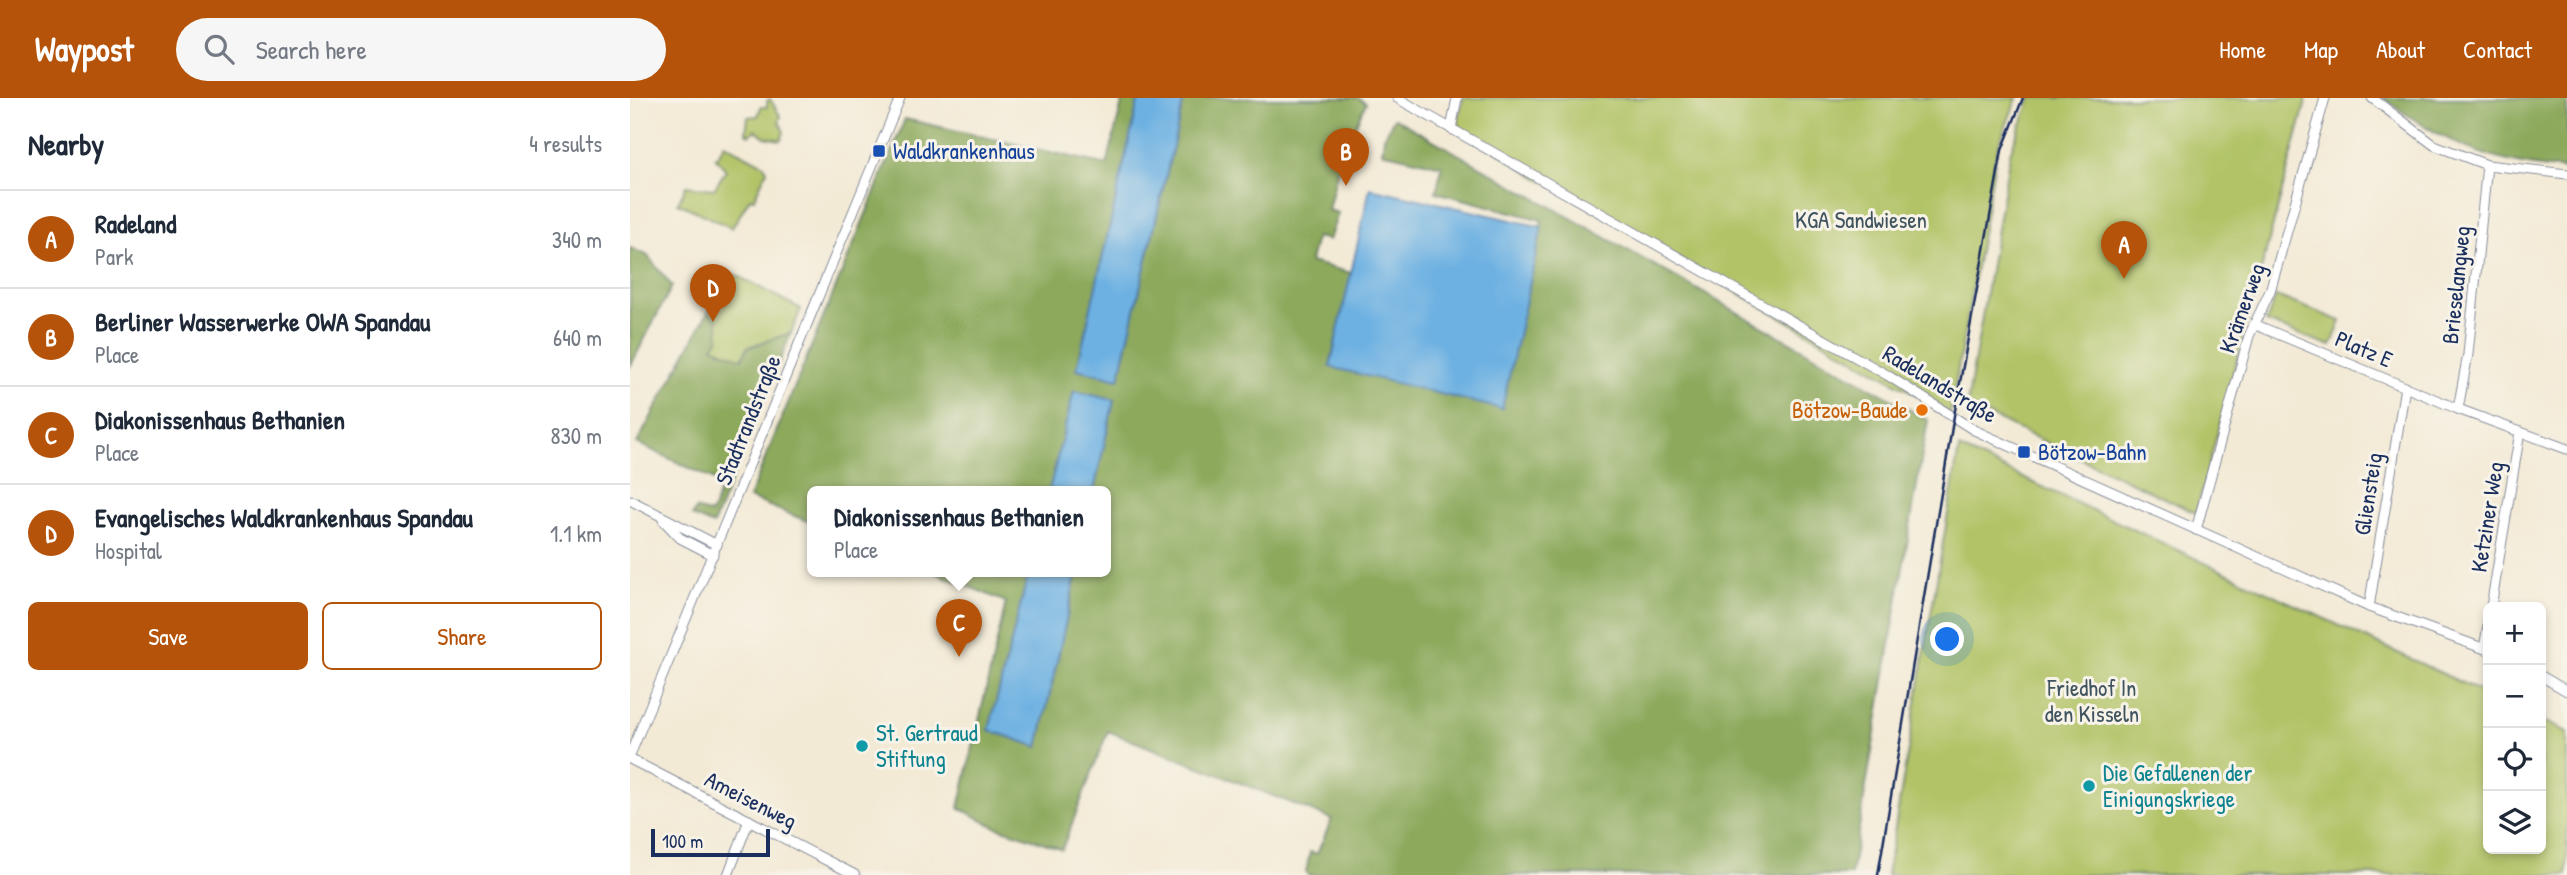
<!DOCTYPE html>
<html lang="en">
<head>
<meta charset="utf-8">
<style>
  body { margin:0; font-family:"Patrick Hand",sans-serif; background:#f6f6f7; color:#1f2937 }
  .controls { position:absolute; right:21px; bottom:21px; display:grid; overflow:hidden; border-radius:10px; box-shadow:0 4px 10px #0003 }
  .controls button { width:63px; height:63px; display:grid; place-items:center; padding:0; border:0; border-bottom:2px solid #e0e1e3; background:#fff; color:#1f2937; font:35px sans-serif }
  .scale { position:absolute; left:21px; bottom:18px; width:119px; box-sizing:border-box; padding-left:7px; border:4px solid #1b2f5e; border-top:0; font-size:19px; line-height:24px; white-space:nowrap; color:#1b2f5e; -webkit-text-stroke:5px #f7f3e8; paint-order:stroke }
  .you { position:absolute; left:1318px; top:542px; width:24px; height:24px; margin:-18px; border:5px solid #fff; border-radius:50%; background:#1a73e8; box-shadow:0 0 0 10px #1a73e833 }
  .badge { display:grid; place-items:center; width:46px; height:46px; border-radius:50%; background:#b45309; color:#fff; font-size:23px; font-weight:700 }
  .pin { position:absolute; translate:-50% -58px; filter:drop-shadow(0 2px 4px #0008) }
  .pin::after { content:''; position:absolute; top:37px; width:24px; height:21px; background:inherit; clip-path:polygon(0 0,100% 0,50% 100%) }
  .popup { position:absolute; left:177px; top:388px; width:304px; height:91px; box-sizing:border-box; display:grid; place-content:center; border-radius:10px; background:#fff; filter:drop-shadow(0 2px 5px #0005); font-size:23px; white-space:nowrap; color:#747a83 }
  .popup b { font-size:26px; color:#1f2937 }
  .popup::after { content:''; position:absolute; left:50%; top:100%; margin-left:-14px; border:14px solid transparent; border-top-color:#fff }
  .list { margin:0; padding:0; list-style:none }
  h2 { display:flex; justify-content:space-between; align-items:center; height:91px; margin:0; padding:0 28px; font-size:30px }
  h2 small { font-size:23px; font-weight:400; color:#747a83 }
  .list li { display:grid; grid-template-columns:46px 1fr auto; gap:21px; align-items:center; box-sizing:border-box; height:98px; padding:0 28px; border-top:2px solid #e0e1e3 }
  .list b { display:block; font-size:26px; white-space:nowrap }
  .list p { margin:0; font-size:23px; white-space:nowrap; color:#747a83 }
  .list em { font-size:23px; font-style:normal; color:#747a83 }
  .actions { display:flex; gap:14px; padding:21px 28px }
  .actions a { flex:1; padding:16px 0; border:2px solid #b45309; border-radius:10px; text-align:center; font-size:24px; color:#b45309 }
  .actions .main { background:#b45309; color:#fff }
  .icon { flex:none; width:38px; height:38px; fill:none; stroke:currentColor; stroke-width:2; stroke-linecap:round; stroke-linejoin:round }
  .map { position:relative; flex:none; width:1937px; height:777px; overflow:hidden }
  header { display:flex; align-items:center; gap:42px; box-sizing:border-box; height:98px; padding:0 35px; background:#b45309; color:#fff }
  header strong { font-size:33px }
  nav { display:flex; gap:38px; margin-inline-start:auto; font-size:24px }
  .search { width:490px; height:63px; background:#f6f6f7; display:flex; align-items:center; gap:18px; box-sizing:border-box; padding:0 24px; border-radius:38px; color:#747a83; font-size:26px }
  main { display:flex }
  aside { flex:1; background:#fff }
  .map>svg:first-child { display:block }
</style>
</head>
<body>
<header>
<strong>Waypost</strong>
<div class="search"><svg class="icon" aria-label="search" viewBox="0 0 24 24"><circle cx="10" cy="10" r="6"/><path d="M15 15l6 6"/></svg>Search here</div>
<nav><a>Home</a><a>Map</a><a>About</a><a>Contact</a></nav>
</header>
<main>
<aside>
<h2>Nearby<small>4 results</small></h2>
<ul class="list">
<li><span class="badge">A</span><div><b>Radeland</b><p>Park</p></div><em>340 m</em></li>
<li><span class="badge">B</span><div><b>Berliner Wasserwerke OWA Spandau</b><p>Place</p></div><em>640 m</em></li>
<li><span class="badge">C</span><div><b>Diakonissenhaus Bethanien</b><p>Place</p></div><em>830 m</em></li>
<li><span class="badge">D</span><div><b>Evangelisches Waldkrankenhaus Spandau</b><p>Hospital</p></div><em>1.1 km</em></li>
</ul>
<div class="actions"><a class="main">Save</a><a>Share</a></div>
</aside>
<div class="map">
<svg width="1937" height="777" viewBox="0 0 1937 777">
  <rect width="100%" height="100%" fill="#f7f3e8"/>
  <filter id="ink" filterUnits="userSpaceOnUse"><feTurbulence type="fractalNoise" baseFrequency=".0143" numOctaves="2"/><feDisplacementMap in="SourceGraphic" scale="14" xChannelSelector="R" yChannelSelector="G"/><feConvolveMatrix kernelMatrix="1 2 1 2 8 2 1 2 1" color-interpolation-filters="sRGB"/></filter>
  <filter id="wash" filterUnits="userSpaceOnUse"><feTurbulence type="fractalNoise" baseFrequency=".00686" numOctaves="4" result="noise"/><feDisplacementMap in="SourceGraphic" scale="28" xChannelSelector="R" yChannelSelector="G"/><feGaussianBlur stdDeviation="1.57" result="paint"/><feColorMatrix in="noise" values="0 0 0 0 0 0 0 0 0 0 0 0 0 0 0 0 0 1.4 0 .05"/><feComposite in="paint" operator="in"/></filter>
  <g filter="url(#wash)">
    <rect width="100%" height="100%" fill="#f3ead5"/>
    <g fill="#b1c366" stroke="#667962" stroke-width="2">
      <path d="M833,0H1387L1367,51L1320,316L908,80L831,30L828,25Z"/>
      <path d="M1401,0H1677L1566,415L1337,307L1380,55Z"/>
      <path d="M140,1L151,19L149,23L154,34L151,42L135,39L125,32L120,37L116,35L118,19L128,18L131,9H137V3Z"/>
      <path d="M94,46L134,67L137,72L124,101L120,100L102,130L48,105L56,88L84,91L96,72L85,59L88,58Z"/>
      <path d="M98,173L171,211L161,235L117,249L113,262L82,249L88,220L78,214Z"/>
      <path d="M1646,198L1711,223L1701,248L1636,224Z"/>
      <path d="M1329,350L1858,597V751H1911V622L1937,634V777H1257Z"/>
    </g>
    <g fill="#8ca95b" stroke="#546c5c" stroke-width="2">
      <path d="M493,0H509L447,271L489,281L554,0H728L736,5L711,58L698,112L708,115L699,142L686,139L680,164L721,175L700,268L872,310L912,122L806,94L812,68L752,54L754,39L764,20L1298,322L1221,777H678L676,774L680,754L687,756L702,721L478,633L432,751L364,728L329,710L376,504L301,473H399L359,632L408,649L447,473H476V393H464L484,302L444,293L419,393H182V425L119,400L275,21L477,67Z"/>
      <path d="M1752,0H1937V72C1855,65 1819,46 1752,0Z"/>
      <path d="M0,150L17,157L42,188L0,269Z"/>
      <path d="M78,214L87,220L89,240L83,249L112,261L117,250L161,235L83,427L62,418L66,411L81,416L93,386L7,345Z"/>
    </g>
    <g fill="#6db1e2" stroke="#4470a0" stroke-width="2">
      <path d="M509,0H554L489,281L447,271Z"/>
      <path d="M740,90L912,129L872,311L700,269Z"/>
      <path d="M444,293L484,302L464,393H419Z"/>
      <path d="M399,473H447L408,649L359,632Z"/>
    </g>
  </g>
  <g filter="url(#ink)">
    <g fill="none" stroke-linecap="round" stroke-linejoin="round">
      <defs>
        <g id="minor">
          <path d="M767,0L1257,277L1344,332L1739,509L1858,552"/>
          <path d="M1742,0L1804,47L1857,67L1937,76"/>
          <path d="M821,31L827,0"/>
          <path d="M1626,227L1828,311L1937,351"/>
          <path d="M1828,311L1838,256L1857,67"/>
          <path d="M0,402L87,447"/>
          <path d="M33,422L50,440L83,457"/>
          <path d="M1566,432L1619,238L1640,193L1695,0"/>
          <path d="M1739,509L1775,289"/>
          <path d="M1861,509L1890,334"/>
          <path d="M1854,550L1858,528"/>
          <path d="M1911,578L1937,593"/>
          <path d="M0,657L270,0"/>
          <path d="M0,661L225,777"/>
          <path d="M98,777L119,722"/>
        </g>
      </defs>
      <use href="#minor" stroke="#878c9a" stroke-width="11"/>
      <use href="#minor" stroke="#fff" stroke-width="9"/>
      <path stroke="#1b2f5e" stroke-width="2.5" d="M1248,777L1322,329L1372,52L1393,0"/>
    </g>
  </g>
  <g fill="#1a4fb4" stroke="#f7f3e8" stroke-width="2.5">
    <rect x="242" y="46" width="14" height="14" rx="3.5"/>
    <rect x="1387" y="347" width="14" height="14" rx="3.5"/>
  </g>
  <circle fill="#e8710a" stroke="#f7f3e8" stroke-width="2.5" cx="1292" cy="312" r="7"/>
  <g fill="#0f9aa8" stroke="#f7f3e8" stroke-width="2.5">
    <circle cx="232" cy="648" r="7"/>
    <circle cx="1459" cy="688" r="7"/>
  </g>
  <g text-anchor="middle" stroke-width="6" stroke-linejoin="round" paint-order="stroke">
    <g font-size="23" fill="#164399" stroke="#f7f3e8" text-anchor="start">
      <text x="263" y="61">Waldkrankenhaus</text>
      <text x="1408" y="362">Bötzow-Bahn</text>
    </g>
    <g font-size="23" fill="#405460" stroke="#f7f3e8">
      <text x="1231" y="130">KGA Sandwiesen</text>
      <text x="1462" y="598">Friedhof In<tspan x="1462" dy="26">den Kisseln</tspan></text>
    </g>
    <g font-size="23" fill="#1b2f5e" stroke="#f7f3e8">
      <text transform="translate(1826 187) rotate(-84)" y="8">Brieselangweg</text>
      <text transform="translate(1612 210) rotate(-70)" y="8">Krämerweg</text>
      <text transform="translate(1734 251) rotate(23)" y="8">Platz E</text>
      <text transform="translate(1310 286) rotate(31)" y="8">Radelandstraße</text>
      <text transform="translate(118 322) rotate(-68)" y="8">Stadtrandstraße</text>
      <text transform="translate(1738 396) rotate(-81)" y="8">Gliensteig</text>
      <text transform="translate(1857 419) rotate(-81)" y="8">Ketziner Weg</text>
      <text transform="translate(121 702) rotate(27)" y="8">Ameisenweg</text>
    </g>
    <g font-size="23" fill="#c56008" stroke="#f7f3e8" text-anchor="end">
      <text x="1278" y="320">Bötzow-Baude</text>
    </g>
    <g font-size="23" fill="#0d838f" stroke="#f7f3e8" text-anchor="start">
      <text x="246" y="643">St. Gertraud<tspan x="246" dy="26">Stiftung</tspan></text>
      <text x="1473" y="683">Die Gefallenen der<tspan x="1473" dy="26">Einigungskriege</tspan></text>
    </g>
  </g>
</svg>
<div class="controls">
<button>+</button>
<button>−</button>
<button><svg class="icon" aria-label="locate" viewBox="0 0 24 24"><circle cx="12" cy="12" r="6"/><path d="M12 2v4M12 18v4M2 12h4M18 12h4"/></svg></button>
<button><svg class="icon" aria-label="layers" viewBox="0 0 24 24"><path d="M12 4l9 5-9 5-9-5zM3 14l9 5 9-5"/></svg></button>
</div>
<div class="scale">100 m</div>
<div class="you"></div>
<div class="pin badge" style="left:1494px;top:181px">A</div>
<div class="pin badge" style="left:716px;top:88px">B</div>
<div class="pin badge" style="left:329px;top:559px">C</div>
<div class="popup"><b>Diakonissenhaus Bethanien</b>Place</div>
<div class="pin badge" style="left:83px;top:224px">D</div>
</div>
</main>
</body>
</html>
